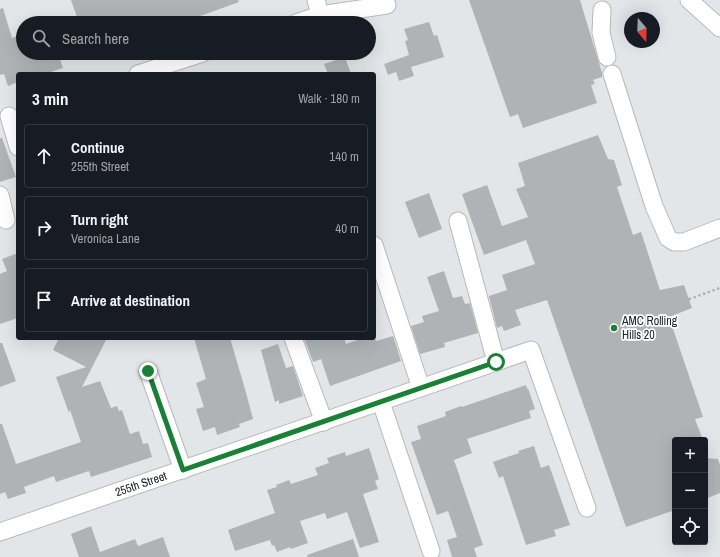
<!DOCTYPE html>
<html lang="en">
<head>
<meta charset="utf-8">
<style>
  body { margin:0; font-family:"Archivo Narrow",sans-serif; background:#20242c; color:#f1f3f6 }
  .controls { position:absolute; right:12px; bottom:12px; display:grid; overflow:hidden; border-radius:4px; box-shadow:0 4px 16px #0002 }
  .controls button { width:36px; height:36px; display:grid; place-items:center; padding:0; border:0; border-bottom:1px solid #363941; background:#171b24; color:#f1f3f6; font:20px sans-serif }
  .compass { position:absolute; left:624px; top:12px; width:36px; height:36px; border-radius:50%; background:#171b24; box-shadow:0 4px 16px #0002; rotate:161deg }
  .stop { position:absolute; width:12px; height:12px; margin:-9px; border:3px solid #188136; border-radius:50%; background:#fff }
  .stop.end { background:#188136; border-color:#fff; box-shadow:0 1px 4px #0008 }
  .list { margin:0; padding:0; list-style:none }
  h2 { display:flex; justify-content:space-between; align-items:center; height:52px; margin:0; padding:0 16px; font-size:17px }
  h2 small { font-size:13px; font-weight:400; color:#9ea1a6 }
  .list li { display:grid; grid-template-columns:26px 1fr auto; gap:12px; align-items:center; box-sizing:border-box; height:64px; margin:0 8px 8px; padding:0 8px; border:1px solid #363941; border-radius:4px }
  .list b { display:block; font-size:15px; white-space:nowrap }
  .list p { margin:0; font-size:13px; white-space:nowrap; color:#9ea1a6 }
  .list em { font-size:13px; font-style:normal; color:#9ea1a6 }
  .icon { flex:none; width:22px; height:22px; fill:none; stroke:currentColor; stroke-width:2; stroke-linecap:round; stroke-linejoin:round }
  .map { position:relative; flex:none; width:720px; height:557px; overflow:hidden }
  .search { position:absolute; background:#171b24; box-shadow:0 4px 16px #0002; left:16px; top:16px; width:360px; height:44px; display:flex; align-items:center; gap:10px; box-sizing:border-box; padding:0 14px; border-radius:22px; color:#9ea1a6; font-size:15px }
  .panel { position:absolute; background:#171b24; box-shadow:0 4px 16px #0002; left:16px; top:72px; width:360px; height:268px; border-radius:4px }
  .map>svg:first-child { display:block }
</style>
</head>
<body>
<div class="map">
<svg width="720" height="557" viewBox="0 0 720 557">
  <rect width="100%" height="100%" fill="#e3e6e9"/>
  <g fill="#b0b3b5">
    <path d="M71,0H238L239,2L181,23H79Z"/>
    <path d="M469,0H580L602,73V77L593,80L595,84L591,85L597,103L523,128L518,114L510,117Z"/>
    <path d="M3,8L12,38L23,34V53H58L63,68L45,74H18V82L8,86L4,74L0,75V9Z"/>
    <path d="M429,22L434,36L437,35L444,57L411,67L414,76L399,81L396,72L388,75L384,64L409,55L405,41L408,40L404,29Z"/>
    <path d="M345,57L351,74H328L324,64Z"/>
    <path d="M598,135L608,159L614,160L622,185L617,187L633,235L641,232L660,290L684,285L692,308L669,317L703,417L695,419L703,440H675V510L626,527L547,300L515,310L521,325L504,331L502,326L497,328L489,296L507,290L502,275L535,264L526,240L484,255L462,194L487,185L502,226L528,217L516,189L525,186L518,163Z"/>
    <path d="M0,138H2L16,177L0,182Z"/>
    <path d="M429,193L442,229L419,238L405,202Z"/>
    <path d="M18,253V318L0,324V274L7,271L2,259Z"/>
    <path d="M444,271L453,298L462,296L465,304L470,303L478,333L444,343L445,347L420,354L411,326L424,322L422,316L439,311L427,277Z"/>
    <path d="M393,336L401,361L330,386L321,359L313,362L304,338H344L346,344L363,338H375L376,341Z"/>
    <path d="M59,338H107L82,387L100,381L111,408L117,406L119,411L122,410L130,434L139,431L143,444L148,443L152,457L91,477L89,471L56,482L54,476L24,487L26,493L8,499L5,492L0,494V424H2L16,464L81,442L70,410L69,413L56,377L86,367L53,350Z"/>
    <path d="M194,338H230L245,389L253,419L239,424L240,427L217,435L215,427L203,431L196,409L204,407L196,383L206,379Z"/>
    <path d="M0,343H2L16,381L0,387Z"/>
    <path d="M278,344L286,368L293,366L303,396L279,404V400L275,402L261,350Z"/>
    <path d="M526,385L527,389L528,388L535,409L529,411L531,418L467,439L472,453L454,460L483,545L474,548L477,557H452L447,540L457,537L448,511L437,515L411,442L421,439L417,426L446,416L445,412L461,406L462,407Z"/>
    <path d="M534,446L541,468L549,465L570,525L554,530L556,536L526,545L503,476L499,478L493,462L519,453L518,451Z"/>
    <path d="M369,448L379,479L375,481L378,489L363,494L379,542L360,548L347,512L327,519L325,513L300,521L308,543L291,549L290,547L277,552L274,545L272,546L270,540L235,551L228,530L275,513L267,490L277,487L276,485L289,480L291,484L318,475L315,468L329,463L327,458L345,452L346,456Z"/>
    <path d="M705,458L718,459L720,465V493L705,499Z"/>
    <path d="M91,526L100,552L135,539L138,546L163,537L170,557H79L71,534Z"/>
    <path d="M353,539L359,557H308L307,555Z"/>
  </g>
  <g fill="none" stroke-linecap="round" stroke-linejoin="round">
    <defs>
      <g id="minor">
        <path d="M316,0L320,15"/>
        <path d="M689,0L720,28"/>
        <path d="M602,10L601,33L607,57"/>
        <path d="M296,23L320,15L387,5"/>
        <path d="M138,74L203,53"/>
        <path d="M612,74L654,206L668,238L674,242H684L720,228"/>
        <path d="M9,116L18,147"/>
        <path d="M0,195L6,220"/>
        <path d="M458,221L496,362"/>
        <path d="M374,245L421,388"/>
        <path d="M293,338L324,422"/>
        <path d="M148,371L183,470"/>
        <path d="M381,402L431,551"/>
        <path d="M0,532L531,350L587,508"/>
      </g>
    </defs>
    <use href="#minor" stroke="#b7babd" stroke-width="19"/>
    <path stroke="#a7a9ac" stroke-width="2.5" stroke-dasharray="2 3" stroke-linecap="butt" d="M689,299L720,288"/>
    <use href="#minor" stroke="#fff" stroke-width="17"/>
  </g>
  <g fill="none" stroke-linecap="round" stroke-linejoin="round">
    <path stroke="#188136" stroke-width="5" d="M148,371L183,470L496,362"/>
  </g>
  <circle fill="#188136" stroke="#fff" stroke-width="1.5" cx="614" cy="328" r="4"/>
  <g text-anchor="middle" stroke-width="3.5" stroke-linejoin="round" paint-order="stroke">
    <g font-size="12" fill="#222325" stroke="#fff" text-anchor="start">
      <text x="622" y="325">AMC Rolling<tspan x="622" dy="14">Hills 20</tspan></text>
    </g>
    <g font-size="12" fill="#222325" stroke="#fff">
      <text transform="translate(141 484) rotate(-19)" y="4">255th Street</text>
    </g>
  </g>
</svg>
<div class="controls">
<button>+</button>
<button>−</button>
<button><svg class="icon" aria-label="locate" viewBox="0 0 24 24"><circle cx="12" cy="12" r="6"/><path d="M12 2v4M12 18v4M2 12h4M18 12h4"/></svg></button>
</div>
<svg class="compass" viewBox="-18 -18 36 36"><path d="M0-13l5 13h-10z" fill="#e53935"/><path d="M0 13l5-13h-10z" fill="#9ea1a6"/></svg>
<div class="stop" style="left:496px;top:362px"></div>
<div class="stop end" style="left:148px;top:371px"></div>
<div class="search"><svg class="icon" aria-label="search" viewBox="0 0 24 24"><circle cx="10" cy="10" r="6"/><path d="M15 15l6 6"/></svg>Search here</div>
<section class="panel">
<h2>3 min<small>Walk · 180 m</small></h2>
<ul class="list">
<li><svg class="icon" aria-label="ahead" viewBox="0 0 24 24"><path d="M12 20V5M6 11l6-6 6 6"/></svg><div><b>Continue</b><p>255th Street</p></div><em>140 m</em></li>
<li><svg class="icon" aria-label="right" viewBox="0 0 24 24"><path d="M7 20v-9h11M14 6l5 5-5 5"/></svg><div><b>Turn right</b><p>Veronica Lane</p></div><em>40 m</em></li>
<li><svg class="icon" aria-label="arrive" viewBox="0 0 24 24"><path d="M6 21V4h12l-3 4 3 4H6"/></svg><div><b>Arrive at destination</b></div></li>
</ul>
</section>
</div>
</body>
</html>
